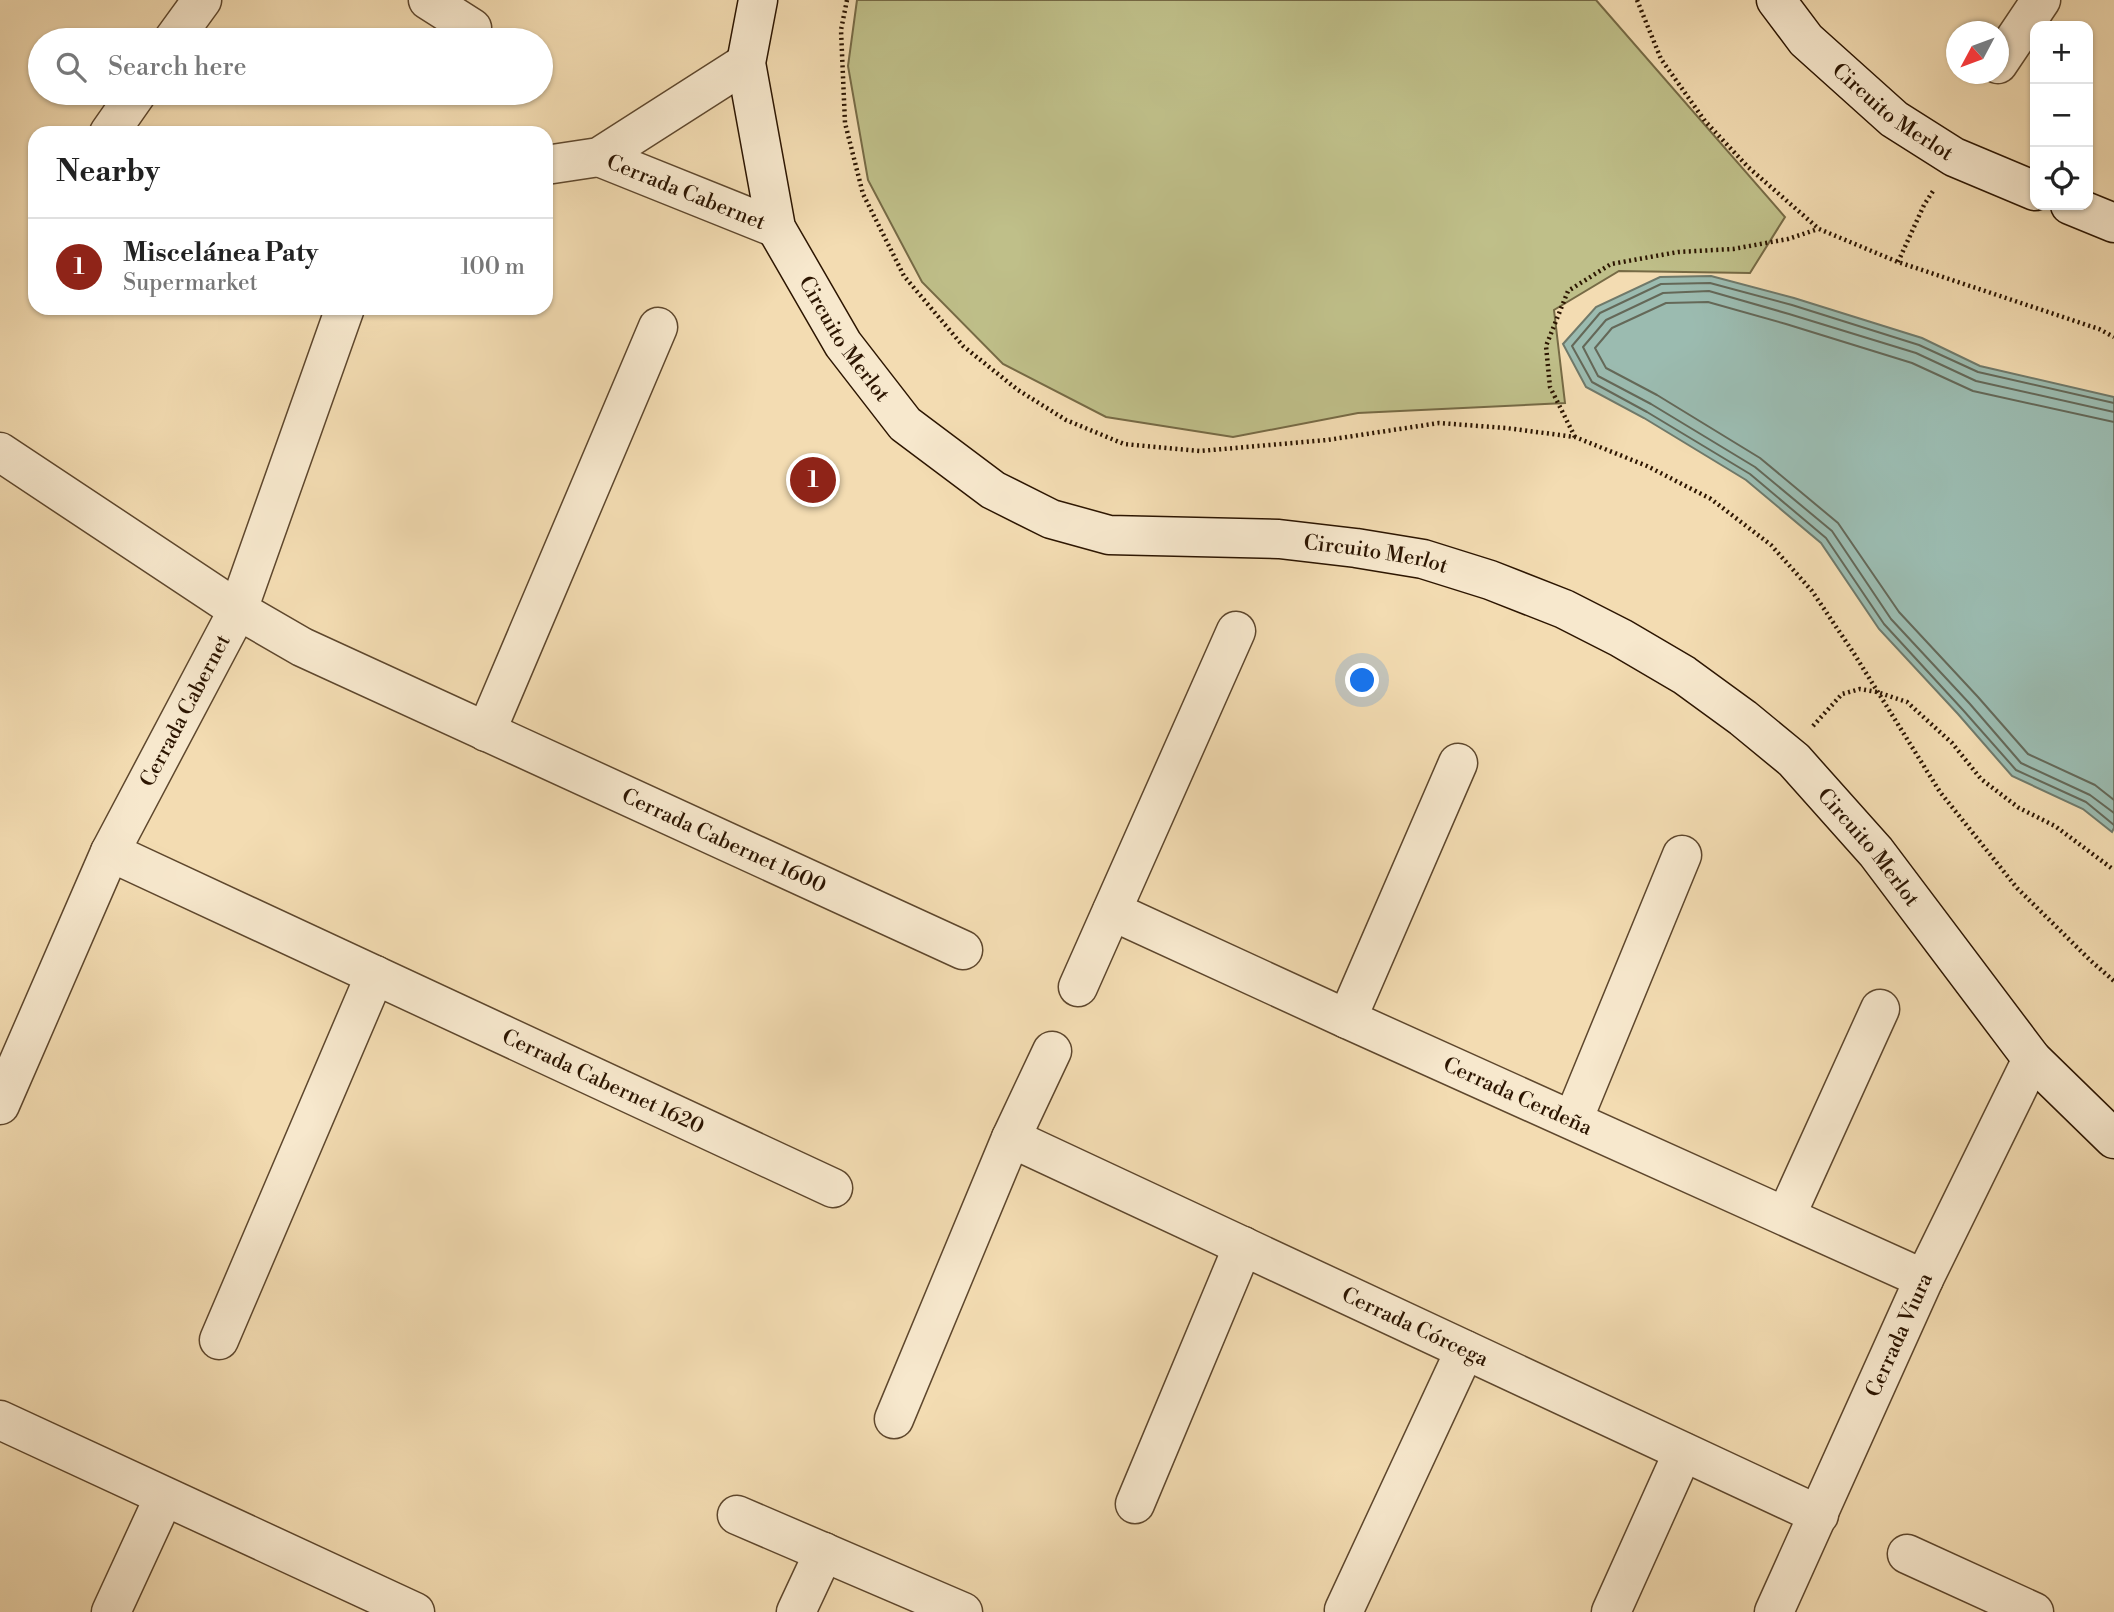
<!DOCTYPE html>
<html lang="en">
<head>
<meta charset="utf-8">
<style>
  body { margin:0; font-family:"Libre Bodoni",serif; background:#f6f6f6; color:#222 }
  .controls { position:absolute; right:21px; top:21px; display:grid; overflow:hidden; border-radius:14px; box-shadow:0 2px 5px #0004 }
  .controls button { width:63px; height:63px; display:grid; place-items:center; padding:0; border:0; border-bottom:2px solid #e0e0e0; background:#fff; color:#222; font:35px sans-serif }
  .compass { position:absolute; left:1946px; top:21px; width:63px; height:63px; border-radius:50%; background:#fff; box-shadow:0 2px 5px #0004; rotate:229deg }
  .you { position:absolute; left:1363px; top:681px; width:24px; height:24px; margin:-18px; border:5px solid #fff; border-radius:50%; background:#1a73e8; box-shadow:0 0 0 10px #1a73e833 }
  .badge { display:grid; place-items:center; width:46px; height:46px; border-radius:50%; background:#8f2418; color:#fff; font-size:23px; font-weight:700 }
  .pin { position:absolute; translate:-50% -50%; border:4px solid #fff; box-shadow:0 2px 7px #0006 }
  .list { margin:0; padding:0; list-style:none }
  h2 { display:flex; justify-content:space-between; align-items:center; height:91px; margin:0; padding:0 28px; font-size:30px }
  h2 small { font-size:23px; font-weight:400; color:#767676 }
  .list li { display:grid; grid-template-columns:46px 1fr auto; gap:21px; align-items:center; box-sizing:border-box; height:98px; padding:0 28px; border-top:2px solid #e0e0e0 }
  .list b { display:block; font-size:26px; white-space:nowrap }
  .list p { margin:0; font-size:23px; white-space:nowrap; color:#767676 }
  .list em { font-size:23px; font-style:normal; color:#767676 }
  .icon { flex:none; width:38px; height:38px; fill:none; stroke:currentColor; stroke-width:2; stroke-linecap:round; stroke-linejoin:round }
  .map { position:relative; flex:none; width:2114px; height:1612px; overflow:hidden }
  .search { position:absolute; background:#fff; box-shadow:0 2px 5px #0004; left:28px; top:28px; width:525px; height:77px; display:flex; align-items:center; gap:18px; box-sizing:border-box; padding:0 24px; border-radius:38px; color:#767676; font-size:26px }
  .panel { position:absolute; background:#fff; box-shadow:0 2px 5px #0004; left:28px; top:126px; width:525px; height:189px; border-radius:21px }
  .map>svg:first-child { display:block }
</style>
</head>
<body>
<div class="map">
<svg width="2114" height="1612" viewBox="0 0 2114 1612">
  <rect width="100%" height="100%" fill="#f3dcb2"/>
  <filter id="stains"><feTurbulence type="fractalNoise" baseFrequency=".00286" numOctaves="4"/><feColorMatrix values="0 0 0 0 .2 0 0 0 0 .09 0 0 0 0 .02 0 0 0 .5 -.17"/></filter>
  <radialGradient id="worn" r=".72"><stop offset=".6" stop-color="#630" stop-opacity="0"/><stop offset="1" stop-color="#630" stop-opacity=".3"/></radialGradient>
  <path fill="#bfbf89" stroke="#766a45" stroke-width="2" d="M857,0H1596L1785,217L1750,273L1619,271L1554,310L1565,403L1358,413L1233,437L1106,417L1003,364L922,282L868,180L848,66Z"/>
  <path fill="#9bbbb0" stroke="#6f796a" stroke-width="2" d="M1711,276L1794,298L1922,338L1980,366L2114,397V828L2112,832L2083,809L2012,776L1958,714L1879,629L1821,543L1746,480L1644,418L1586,387L1563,344L1596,307L1660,277Z"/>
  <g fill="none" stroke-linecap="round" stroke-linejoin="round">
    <g stroke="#646858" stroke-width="2">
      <path d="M2114,403L1978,372L1919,345L1792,305L1710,283L1661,284L1600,313L1572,346L1592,382L1647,412L1750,474L1826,538L1884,624L1963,710L2016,770L2086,802L2114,825"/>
      <path d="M2114,412L1976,381L1916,353L1789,314L1709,291L1663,293L1606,320L1583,347L1598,376L1651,404L1755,467L1832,531L1891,619L1970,704L2021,763L2090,795L2114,813"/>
      <path d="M2114,422L1973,391L1912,363L1786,324L1708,302L1666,303L1612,328L1595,348L1606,368L1657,395L1760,458L1838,523L1899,612L1978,697L2028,754L2095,785L2114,800"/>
    </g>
    <defs>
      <g id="street">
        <path d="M428,0L472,28"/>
        <path d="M173,40L202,0"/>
        <path d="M1998,64L2041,0"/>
        <path d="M109,133L137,93"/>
        <path id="s1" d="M599,157L776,228"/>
        <path d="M546,165L599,157L746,63"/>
        <path id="s2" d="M0,452L238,610L302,647L963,950"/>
        <path d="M486,732L658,327"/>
        <path id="s3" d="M110,852L833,1188"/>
        <path id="s4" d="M1112,911L1347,1019L1924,1279"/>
        <path d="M1078,987L1236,631"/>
        <path d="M1347,1019L1458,763"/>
        <path id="s5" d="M0,1105L110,852L238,610L345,308"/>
        <path d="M1573,1120L1682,855"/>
        <path id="s6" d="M1011,1138L1819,1515"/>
        <path d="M1786,1216L1880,1009"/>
        <path d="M219,1340L375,975"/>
        <path d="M894,1419L1011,1138L1052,1051"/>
        <path d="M0,1420L415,1612"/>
        <path d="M1135,1504L1243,1246"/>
        <path d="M737,1515L963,1612"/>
        <path d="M1907,1554L2034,1612"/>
        <path d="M1344,1610L1465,1350"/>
        <path d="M111,1612L164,1497"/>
        <path d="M796,1612L824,1552"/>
        <path d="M1611,1612L1683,1452"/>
        <path id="s7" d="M1774,1612L1924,1279L2032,1059"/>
      </g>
      <g id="secondary">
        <path id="s8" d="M758,0L746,63L776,228L843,344L905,424L993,490L1051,519L1109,535L1279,539L1356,548L1423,559L1490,580L1564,609L1621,638L1684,675L1743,718L1794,760L1876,852L2032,1059L2114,1139"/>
        <path id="s9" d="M1776,0L1806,40L1894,119L1954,157L2035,191"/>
        <path d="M2070,205L2114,223"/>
      </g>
    </defs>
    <use href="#street" stroke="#5e472d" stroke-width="41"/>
    <use href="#secondary" stroke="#2c1501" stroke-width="41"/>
    <g stroke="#2c1501" stroke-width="4.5" stroke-dasharray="2 3.5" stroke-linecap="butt">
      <path d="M847,0L841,30L845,123L863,194L904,276L963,346L1018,390L1066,420L1124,444L1200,451L1327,440L1439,423L1506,428L1575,437L1647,466L1711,499L1771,545L1812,591L1853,652L1940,792L2017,888L2091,961L2114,981"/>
      <path d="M1637,0L1661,59L1705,121L1748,167L1819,229L1898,262L2099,329L2114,337"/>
      <path d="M1898,262L1924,205L1933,191"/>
      <path d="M1575,437L1550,387L1546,346L1568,291L1611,264L1678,252L1733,249L1788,239L1818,229"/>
      <path d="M1813,726L1842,694L1860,689L1877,692L1907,702L1952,743L1981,779L2019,808L2055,826L2114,870"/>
    </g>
    <use href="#street" stroke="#f7e8cd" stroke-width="38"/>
    <use href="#secondary" stroke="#f7e8cd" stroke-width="38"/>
  </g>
  <g text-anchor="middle" stroke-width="5" stroke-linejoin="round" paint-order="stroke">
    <g font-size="21" fill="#2c1501" stroke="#f7e8cd">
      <text dy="7" stroke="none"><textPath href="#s9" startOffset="163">Circuito Merlot</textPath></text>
      <text dy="7" stroke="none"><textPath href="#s1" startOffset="94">Cerrada Cabernet</textPath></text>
      <text dy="7" stroke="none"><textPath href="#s8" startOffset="362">Circuito Merlot</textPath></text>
      <text dy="7" stroke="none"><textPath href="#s8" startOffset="970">Circuito Merlot</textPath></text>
      <text dy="7" stroke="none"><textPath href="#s5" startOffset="436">Cerrada Cabernet</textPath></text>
      <text dy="7" stroke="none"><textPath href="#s2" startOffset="824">Cerrada Cabernet 1600</textPath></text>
      <text dy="7" stroke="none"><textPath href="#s8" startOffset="1558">Circuito Merlot</textPath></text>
      <text dy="7" stroke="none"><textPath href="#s3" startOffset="544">Cerrada Cabernet 1620</textPath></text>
      <text dy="7" stroke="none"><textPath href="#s4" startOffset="446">Cerrada Cerdeña</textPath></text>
      <text dy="7" stroke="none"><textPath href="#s6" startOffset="446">Cerrada Córcega</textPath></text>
      <text dy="7" stroke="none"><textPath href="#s7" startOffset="304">Cerrada Viura</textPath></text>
    </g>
  </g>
  <rect width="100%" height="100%" filter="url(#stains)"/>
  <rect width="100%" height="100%" fill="url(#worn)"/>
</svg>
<div class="controls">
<button>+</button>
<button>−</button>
<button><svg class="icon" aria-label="locate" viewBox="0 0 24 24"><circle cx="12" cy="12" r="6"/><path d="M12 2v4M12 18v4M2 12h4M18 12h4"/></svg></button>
</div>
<svg class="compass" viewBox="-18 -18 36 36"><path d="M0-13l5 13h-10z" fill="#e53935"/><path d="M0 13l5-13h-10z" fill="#767676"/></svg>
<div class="you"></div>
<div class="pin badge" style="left:813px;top:480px">1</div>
<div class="search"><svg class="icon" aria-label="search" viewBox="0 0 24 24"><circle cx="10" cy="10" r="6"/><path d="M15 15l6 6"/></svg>Search here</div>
<section class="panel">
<h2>Nearby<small></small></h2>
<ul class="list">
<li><span class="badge">1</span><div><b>Miscelánea Paty</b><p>Supermarket</p></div><em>100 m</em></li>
</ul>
</section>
</div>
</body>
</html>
